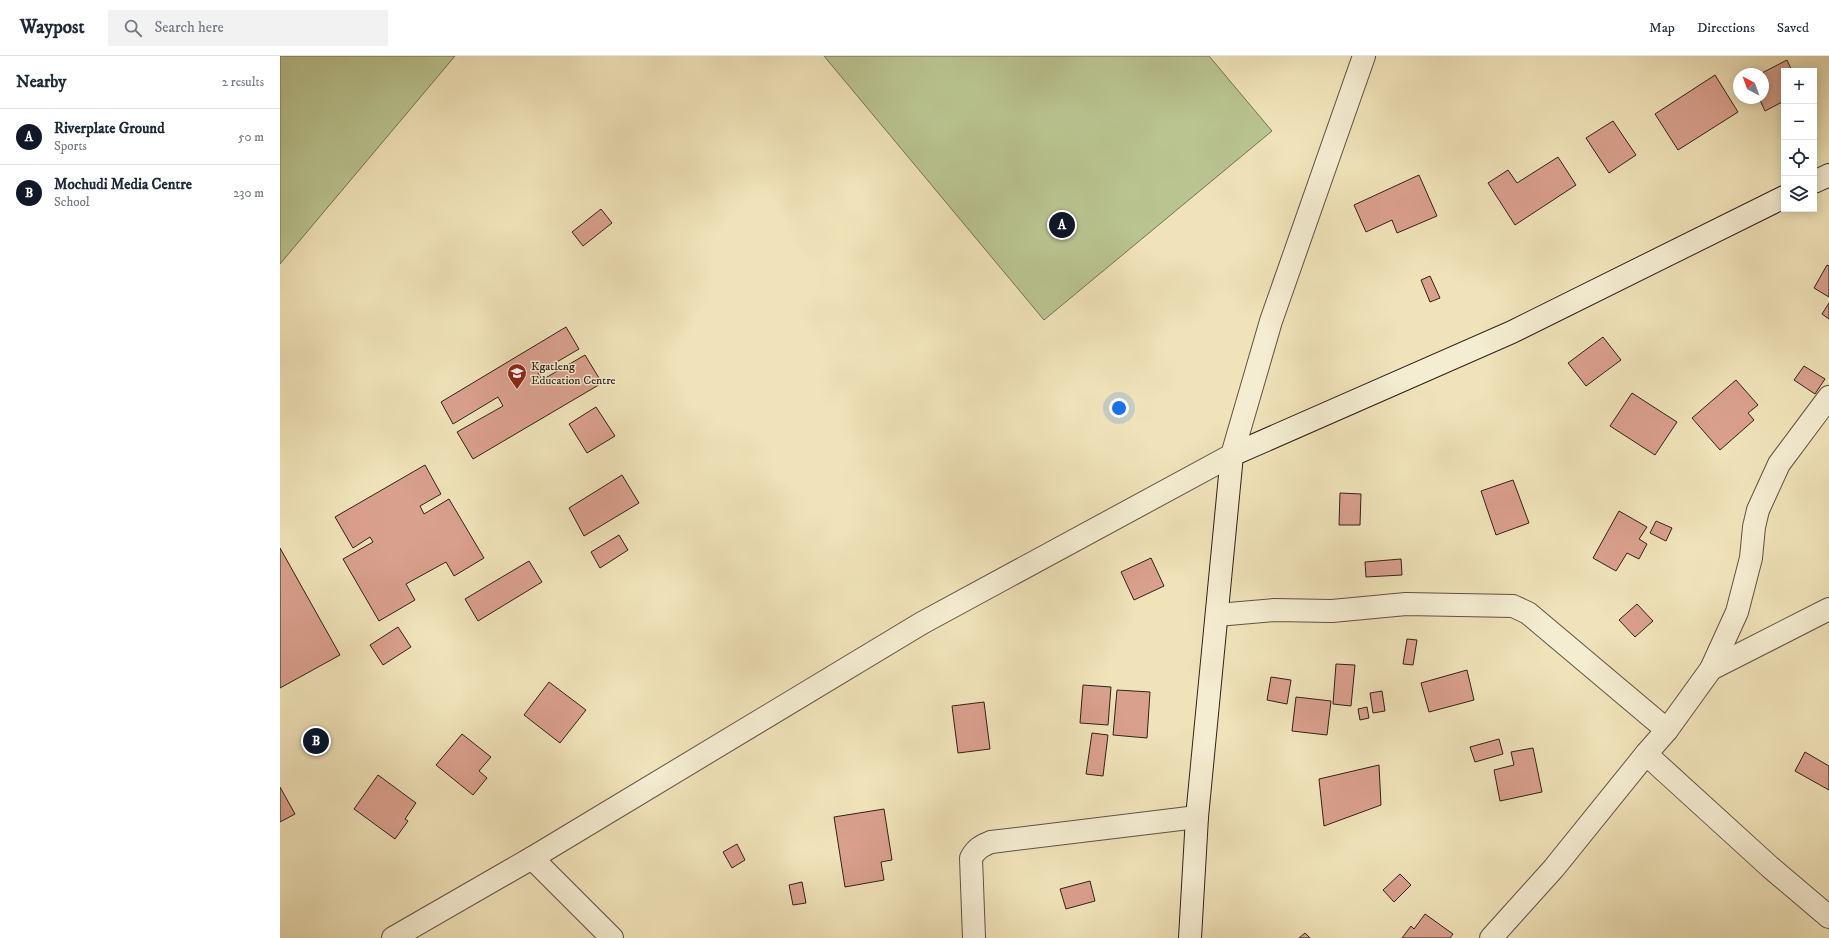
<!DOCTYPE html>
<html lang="en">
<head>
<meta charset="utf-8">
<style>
  body { margin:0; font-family:"IM FELL DW Pica",serif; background:#f2f2f3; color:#1f2937 }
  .controls { position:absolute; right:12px; top:12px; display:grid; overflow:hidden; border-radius:0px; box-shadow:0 2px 10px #0003 }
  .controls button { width:36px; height:36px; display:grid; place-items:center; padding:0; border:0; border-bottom:1px solid #e0e1e3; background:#fff; color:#1f2937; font:20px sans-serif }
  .compass { position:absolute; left:1453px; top:12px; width:36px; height:36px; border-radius:50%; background:#fff; box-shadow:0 2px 10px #0003; rotate:319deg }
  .you { position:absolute; left:839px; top:352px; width:14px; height:14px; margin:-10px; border:3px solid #fff; border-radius:50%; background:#1a73e8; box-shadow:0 0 0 6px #1a73e833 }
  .badge { display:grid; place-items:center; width:26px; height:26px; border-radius:50%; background:#111827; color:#fff; font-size:13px; font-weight:700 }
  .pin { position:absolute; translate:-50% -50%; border:2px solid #fff; box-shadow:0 1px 4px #0006 }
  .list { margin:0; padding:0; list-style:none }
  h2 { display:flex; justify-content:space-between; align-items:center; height:52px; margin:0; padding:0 16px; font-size:17px }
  h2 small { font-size:13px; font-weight:400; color:#747a83 }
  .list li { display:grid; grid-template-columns:26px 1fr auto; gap:12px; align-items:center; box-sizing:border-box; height:56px; padding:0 16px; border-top:1px solid #e0e1e3 }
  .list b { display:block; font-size:15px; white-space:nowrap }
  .list p { margin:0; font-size:13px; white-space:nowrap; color:#747a83 }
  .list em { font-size:13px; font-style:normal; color:#747a83 }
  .icon { flex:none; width:22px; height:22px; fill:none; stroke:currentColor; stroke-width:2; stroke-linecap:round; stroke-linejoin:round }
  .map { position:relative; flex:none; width:1549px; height:882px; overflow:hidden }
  header { display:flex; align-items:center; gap:24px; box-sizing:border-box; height:56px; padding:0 20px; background:#fff; border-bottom:1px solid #e0e1e3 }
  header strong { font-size:19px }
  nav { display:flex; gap:22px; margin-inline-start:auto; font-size:14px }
  .search { width:280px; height:36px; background:#f2f2f3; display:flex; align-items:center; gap:10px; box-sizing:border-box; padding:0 14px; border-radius:0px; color:#747a83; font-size:15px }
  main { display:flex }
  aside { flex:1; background:#fff }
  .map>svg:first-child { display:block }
</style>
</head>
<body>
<header>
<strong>Waypost</strong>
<div class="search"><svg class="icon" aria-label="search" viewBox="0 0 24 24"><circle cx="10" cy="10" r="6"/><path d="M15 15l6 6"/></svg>Search here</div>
<nav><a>Map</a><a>Directions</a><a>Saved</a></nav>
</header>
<main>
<aside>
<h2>Nearby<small>2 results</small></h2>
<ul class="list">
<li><span class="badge">A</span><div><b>Riverplate Ground</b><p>Sports</p></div><em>50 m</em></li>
<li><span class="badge">B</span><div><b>Mochudi Media Centre</b><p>School</p></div><em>230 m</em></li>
</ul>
</aside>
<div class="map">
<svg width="1549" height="882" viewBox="0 0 1549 882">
  <rect width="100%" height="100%" fill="#f0e3b9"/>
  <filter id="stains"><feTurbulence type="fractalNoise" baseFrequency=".005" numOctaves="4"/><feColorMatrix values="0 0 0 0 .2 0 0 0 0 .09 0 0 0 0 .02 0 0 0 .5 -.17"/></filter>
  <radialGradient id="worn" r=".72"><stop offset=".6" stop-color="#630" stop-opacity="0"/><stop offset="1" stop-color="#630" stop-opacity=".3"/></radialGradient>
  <g fill="#b9c490" stroke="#747354">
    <path d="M0,0H175L0,208Z"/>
    <path d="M544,0H929L992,75L764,264Z"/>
  </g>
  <g fill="#daa08e" stroke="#302219">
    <path d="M1507,4L1512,15H1504V45L1485,55L1479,42H1483V18H1480Z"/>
    <path d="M1435,19L1458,56L1398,94L1375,58Z"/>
    <path d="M1333,65L1356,99L1329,117L1306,82Z"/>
    <path d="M1278,101L1296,129L1235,169L1208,127L1228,114L1237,127Z"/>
    <path d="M1139,119L1157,160L1117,177L1112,164L1086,176L1074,149Z"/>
    <path d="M321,153L332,167L303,190L292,176Z"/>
    <path d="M1547,209L1549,210V241L1534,232Z"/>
    <path d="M1150,220L1160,242L1150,246L1141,224Z"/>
    <path d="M1549,247V263L1542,258Z"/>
    <path d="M286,271L299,293L258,317L262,324L305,299L322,327L193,403L177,376L223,350L218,341L173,368L161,346Z"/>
    <path d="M1323,281L1341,304L1306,330L1288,307Z"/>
    <path d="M1524,310L1545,323L1535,338L1514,324Z"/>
    <path d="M1456,324L1478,349L1468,357L1474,364L1440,394L1412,362Z"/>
    <path d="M1352,337L1397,366L1375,399L1330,370Z"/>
    <path d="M316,351L335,380L307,397L289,368Z"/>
    <path d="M145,409L161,438L140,450L144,458L169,443L204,502L174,520L166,506L126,528L135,544L99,565L63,503L93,486L90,481L73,492L55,461Z"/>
    <path d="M342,419L359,447L304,480L289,452Z"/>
    <path d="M1233,424L1249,467L1216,479L1201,435Z"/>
    <path d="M1060,437L1081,438L1080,469H1059Z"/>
    <path d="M1339,455L1367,471L1359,483L1367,488L1359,503L1347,497L1336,515L1313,502Z"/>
    <path d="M1376,465L1392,472L1386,485L1370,477Z"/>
    <path d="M339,479L348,494L320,512L311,496Z"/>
    <path d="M0,492L60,599L0,632Z"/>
    <path d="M871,502L884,530L854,544L841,516Z"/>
    <path d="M1121,503L1122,519L1086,521L1085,506Z"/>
    <path d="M249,505L262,526L198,565L185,543Z"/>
    <path d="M1357,548L1373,565L1355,581L1339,564Z"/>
    <path d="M118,571L131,591L103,609L90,589Z"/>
    <path d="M1127,583L1137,584L1133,609L1123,608Z"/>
    <path d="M1056,608L1075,609L1071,650L1053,648Z"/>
    <path d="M1187,614L1194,644L1149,656L1141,627Z"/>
    <path d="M991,621L1011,624L1007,648L987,644Z"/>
    <path d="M269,626L306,654L280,687L244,659Z"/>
    <path d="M803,629L831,631L828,669L800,667Z"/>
    <path d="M837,634L870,636L867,682L833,679Z"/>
    <path d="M1102,635L1105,655L1093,657L1090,637Z"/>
    <path d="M1016,641L1051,645L1047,679L1012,675Z"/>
    <path d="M704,646L710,693L678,697L672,650Z"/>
    <path d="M1087,651L1089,662L1080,664L1078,653Z"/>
    <path d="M812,677L828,679L823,720L806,718Z"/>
    <path d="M182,678L211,701L199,715L207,722L193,739L156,709Z"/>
    <path d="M1219,683L1223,698L1195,706L1190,691Z"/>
    <path d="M1253,692L1262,736L1220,745L1214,714L1234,709L1231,696Z"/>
    <path d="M1525,696L1549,710V734L1515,715Z"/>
    <path d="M1099,709L1101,749L1044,770L1039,723Z"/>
    <path d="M98,719L136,747L125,763L128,765L115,783L74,753Z"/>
    <path d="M0,731L15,758L0,766Z"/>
    <path d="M604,753L612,804L601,806L604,824L565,831L554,761Z"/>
    <path d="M457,788L465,804L452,812L443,796Z"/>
    <path d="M1120,818L1131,829L1114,846L1103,834Z"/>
    <path d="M810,825L815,845L786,853L780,833Z"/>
    <path d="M522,826L526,847L513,849L509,829Z"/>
    <path d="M1145,858L1173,878L1170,882H1122L1131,870L1134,873Z"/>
    <path d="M1025,877L1030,882H1019Z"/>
  </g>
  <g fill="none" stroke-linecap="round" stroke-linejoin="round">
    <defs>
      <g id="street">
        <path d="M937,559L994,554L1052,555L1126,548L1233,550L1248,557L1387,674"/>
        <path d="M1431,613L1549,553"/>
        <path d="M1366,698L1490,811L1549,861"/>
        <path d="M252,802L332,882"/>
        <path d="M113,882L252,802L642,567L952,399L991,265L1084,0"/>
        <path d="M694,882L691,802C696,793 701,790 711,786L917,761"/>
        <path d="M1211,882L1274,812L1366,698L1387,674L1431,613L1457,556L1471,502L1474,471L1478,454L1499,408L1549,341"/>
      </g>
      <g id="secondary">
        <path d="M1534,126L1549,119"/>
        <path d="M910,882L917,761L952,399L1232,276L1504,141"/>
      </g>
    </defs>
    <use href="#street" stroke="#605241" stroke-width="24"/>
    <use href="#secondary" stroke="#302219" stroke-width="24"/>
    <use href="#street" stroke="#f5edd2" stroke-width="22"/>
    <use href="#secondary" stroke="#f5edd2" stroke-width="22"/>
  </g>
  <defs>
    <symbol id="school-pin" viewBox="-11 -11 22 30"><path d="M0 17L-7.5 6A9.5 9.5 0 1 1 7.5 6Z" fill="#8f2418" stroke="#f5edd2"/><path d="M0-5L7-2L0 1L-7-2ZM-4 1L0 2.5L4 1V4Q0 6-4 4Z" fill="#fff"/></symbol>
  </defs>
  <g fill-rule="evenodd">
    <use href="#school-pin" x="226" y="306" width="22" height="30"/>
  </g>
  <g text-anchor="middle" stroke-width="3" stroke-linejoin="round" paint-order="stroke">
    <g font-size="12" fill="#302219" stroke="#f5edd2" text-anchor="start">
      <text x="251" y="314">Kgatleng<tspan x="251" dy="14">Education Centre</tspan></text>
    </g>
  </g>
  <rect width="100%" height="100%" filter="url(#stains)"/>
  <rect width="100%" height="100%" fill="url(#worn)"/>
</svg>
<div class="controls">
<button>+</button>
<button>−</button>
<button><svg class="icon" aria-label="locate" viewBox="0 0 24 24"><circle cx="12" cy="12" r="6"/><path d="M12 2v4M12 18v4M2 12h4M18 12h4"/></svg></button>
<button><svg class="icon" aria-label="layers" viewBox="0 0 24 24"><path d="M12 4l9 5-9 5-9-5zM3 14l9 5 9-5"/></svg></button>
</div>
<svg class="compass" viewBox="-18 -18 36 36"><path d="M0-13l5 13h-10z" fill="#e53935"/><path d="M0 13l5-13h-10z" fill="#747a83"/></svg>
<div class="you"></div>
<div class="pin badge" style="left:782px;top:169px">A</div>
<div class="pin badge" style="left:36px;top:685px">B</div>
</div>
</main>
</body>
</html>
